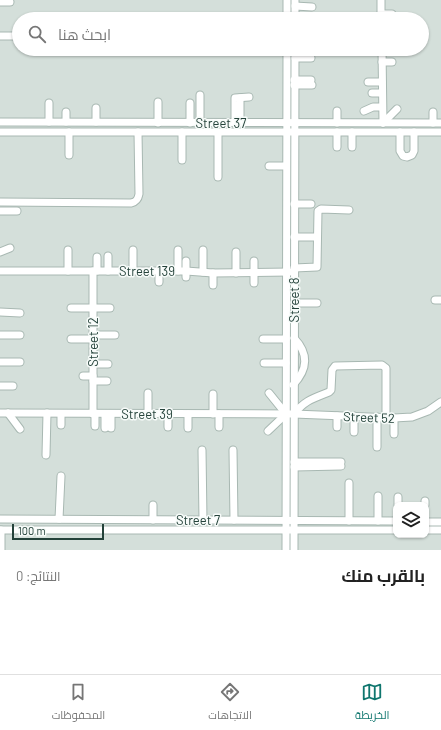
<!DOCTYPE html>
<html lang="ar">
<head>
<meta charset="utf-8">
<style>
  body { margin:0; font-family:Barlow,Cairo,sans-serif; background:#f2f2f2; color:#222; direction:rtl }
  .controls { position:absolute; right:12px; bottom:12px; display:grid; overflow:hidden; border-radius:8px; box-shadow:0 1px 3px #0004 }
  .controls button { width:36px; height:36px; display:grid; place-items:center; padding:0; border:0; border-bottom:1px solid #e0e0e0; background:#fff; color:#222; font:20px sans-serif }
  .scale { position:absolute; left:12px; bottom:10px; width:92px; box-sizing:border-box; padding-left:4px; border:2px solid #24423a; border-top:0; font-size:11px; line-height:14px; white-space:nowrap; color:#24423a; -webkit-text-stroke:3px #f7fbf9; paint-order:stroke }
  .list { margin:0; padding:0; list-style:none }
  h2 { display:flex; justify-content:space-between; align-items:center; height:52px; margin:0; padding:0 16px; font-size:17px }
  h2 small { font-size:13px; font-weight:400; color:#767676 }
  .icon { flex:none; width:22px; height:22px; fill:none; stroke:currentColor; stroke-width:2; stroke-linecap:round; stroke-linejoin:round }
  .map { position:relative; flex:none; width:441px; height:550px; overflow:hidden; direction:ltr }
  .search { position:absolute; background:#fff; box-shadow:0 1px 3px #0004; left:12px; right:12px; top:12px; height:44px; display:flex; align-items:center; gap:10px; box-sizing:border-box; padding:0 14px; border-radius:22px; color:#767676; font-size:15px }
  .sheet { height:124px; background:#fff }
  nav { display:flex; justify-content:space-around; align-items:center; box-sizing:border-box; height:56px; border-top:1px solid #e0e0e0; background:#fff; font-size:11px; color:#767676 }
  nav a { display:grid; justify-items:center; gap:2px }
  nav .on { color:#0f766e }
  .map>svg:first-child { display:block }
</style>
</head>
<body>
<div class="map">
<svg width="441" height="550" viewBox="0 0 441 550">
  <rect width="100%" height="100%" fill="#e6efeb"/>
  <path fill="#d4dfda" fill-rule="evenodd" d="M0,0H441V550H0ZM19,19H422V49H19ZM396,505H426V535H396Z"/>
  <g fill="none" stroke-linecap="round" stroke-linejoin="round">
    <defs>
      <g id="minor">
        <path d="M381,0V19"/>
        <path d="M0,2H10"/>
        <path d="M295,6L312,7"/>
        <path d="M381,14H392"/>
        <path d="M287,19V0"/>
        <path d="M295,19V0"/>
        <path d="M0,36H19"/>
        <path d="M382,49L383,123"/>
        <path d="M295,58H311"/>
        <path d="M382,62H392"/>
        <path d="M294,80H311"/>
        <path d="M368,82H382"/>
        <path d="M294,85H312"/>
        <path d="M372,93H382"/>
        <path d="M200,95V123"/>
        <path d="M240,98V123"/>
        <path d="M158,102V123"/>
        <path d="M49,103V122"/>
        <path d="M190,103V123"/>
        <path d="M96,108V122"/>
        <path d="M337,111V123"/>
        <path d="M364,111L373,107H382"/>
        <path d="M66,112V122"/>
        <path d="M0,122L441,123"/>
        <path d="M235,123V98L249,97"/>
        <path d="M383,123L397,109"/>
        <path d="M433,123V112"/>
        <path d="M0,132H441"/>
        <path d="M69,132V155"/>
        <path d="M182,132V160"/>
        <path d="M218,132V177"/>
        <path d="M400,132V151L403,156L407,157L412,155L414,151V132"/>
        <path d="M337,147V132"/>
        <path d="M352,147V132"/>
        <path d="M269,166H286"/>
        <path d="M0,202L131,203C136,202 138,200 139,194L138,132"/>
        <path d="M294,204H311"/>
        <path d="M0,211H17"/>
        <path d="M294,237H317"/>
        <path d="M68,250V271"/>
        <path d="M133,250V271"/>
        <path d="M203,250V272"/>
        <path d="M0,252L10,248"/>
        <path d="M236,252V273"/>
        <path d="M108,256V271"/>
        <path d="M97,257V271"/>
        <path d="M186,261V277"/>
        <path d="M254,261V283"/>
        <path d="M294,268L317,267L318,211L321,209L349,210"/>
        <path d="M0,271H186L213,273L290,272"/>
        <path d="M178,271V250"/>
        <path d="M159,282V271"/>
        <path d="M213,285V273"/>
        <path d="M435,300H441"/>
        <path d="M294,303H317"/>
        <path d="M71,308H110"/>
        <path d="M0,312L20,313"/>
        <path d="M0,335H20"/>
        <path d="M93,335H115"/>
        <path d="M71,339H93"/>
        <path d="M263,339H286"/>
        <path d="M0,362H20"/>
        <path d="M264,363H286"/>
        <path d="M93,364H108"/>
        <path d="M83,376H93"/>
        <path d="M93,381H107"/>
        <path d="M293,385C308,369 309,354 294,338"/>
        <path d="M0,386H13"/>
        <path d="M148,393V414"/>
        <path d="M213,394V414"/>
        <path d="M0,413L294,414L394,418L412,417L428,411L441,402"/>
        <path d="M8,413L20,429"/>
        <path d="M61,414V425"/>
        <path d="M93,414V271"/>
        <path d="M95,414V426"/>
        <path d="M105,414V428"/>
        <path d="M111,414V428"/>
        <path d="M219,414V427"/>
        <path d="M294,414C305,400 314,398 329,392L331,390L332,370L335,366L382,365L386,368V418"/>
        <path d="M337,416V427"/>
        <path d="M377,417V447"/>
        <path d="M168,427V414"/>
        <path d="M188,428V414"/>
        <path d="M268,431L286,414L269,393"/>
        <path d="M354,432V416"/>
        <path d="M394,434V418"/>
        <path d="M202,450L203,520"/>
        <path d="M233,450L234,520"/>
        <path d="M46,455L47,413"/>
        <path d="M294,462H341"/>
        <path d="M294,467L341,466"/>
        <path d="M349,483V521"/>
        <path d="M378,496V521"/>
        <path d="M398,497V505"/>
        <path d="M153,505V520"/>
        <path d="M425,505V501"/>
        <path d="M0,519L396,521"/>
        <path d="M59,519L61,476"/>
        <path d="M426,522H441"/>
        <path d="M0,530H396"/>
        <path d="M1,530V550"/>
        <path d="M426,530H441"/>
        <path d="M286,550L287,49"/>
        <path d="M294,550L295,49"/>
      </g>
    </defs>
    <use href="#minor" stroke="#a8b8b2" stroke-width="9"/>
    <use href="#minor" stroke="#fff" stroke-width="7"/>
  </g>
  <g text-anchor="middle" stroke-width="3" stroke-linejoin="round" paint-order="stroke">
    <g font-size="13" fill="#24423a" stroke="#f7fbf9">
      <text x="221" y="128">Street 37</text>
      <text x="147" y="276">Street 139</text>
      <text transform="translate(294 300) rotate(-90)" y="5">Street 8</text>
      <text transform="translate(93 342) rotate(-90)" y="5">Street 12</text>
      <text x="147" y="419">Street 39</text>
      <text transform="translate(369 417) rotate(2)" y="5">Street 52</text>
      <text x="198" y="525">Street 7</text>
    </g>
  </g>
</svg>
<div class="controls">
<button><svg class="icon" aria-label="layers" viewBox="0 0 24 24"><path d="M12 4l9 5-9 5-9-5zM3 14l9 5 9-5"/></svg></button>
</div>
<div class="scale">100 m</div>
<div class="search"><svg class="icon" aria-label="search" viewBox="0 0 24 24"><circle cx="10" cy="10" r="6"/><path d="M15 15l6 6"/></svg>ابحث هنا</div>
</div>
<section class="sheet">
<h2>بالقرب منك<small>النتائج: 0</small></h2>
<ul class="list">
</ul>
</section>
<nav>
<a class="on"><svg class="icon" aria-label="map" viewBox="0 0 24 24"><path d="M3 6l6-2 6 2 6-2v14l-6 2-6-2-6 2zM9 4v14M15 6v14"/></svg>الخريطة</a>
<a><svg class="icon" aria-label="directions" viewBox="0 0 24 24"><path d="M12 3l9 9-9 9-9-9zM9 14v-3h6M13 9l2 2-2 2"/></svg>الاتجاهات</a>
<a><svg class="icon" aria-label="saved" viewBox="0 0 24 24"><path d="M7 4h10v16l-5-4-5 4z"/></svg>المحفوظات</a>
</nav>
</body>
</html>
